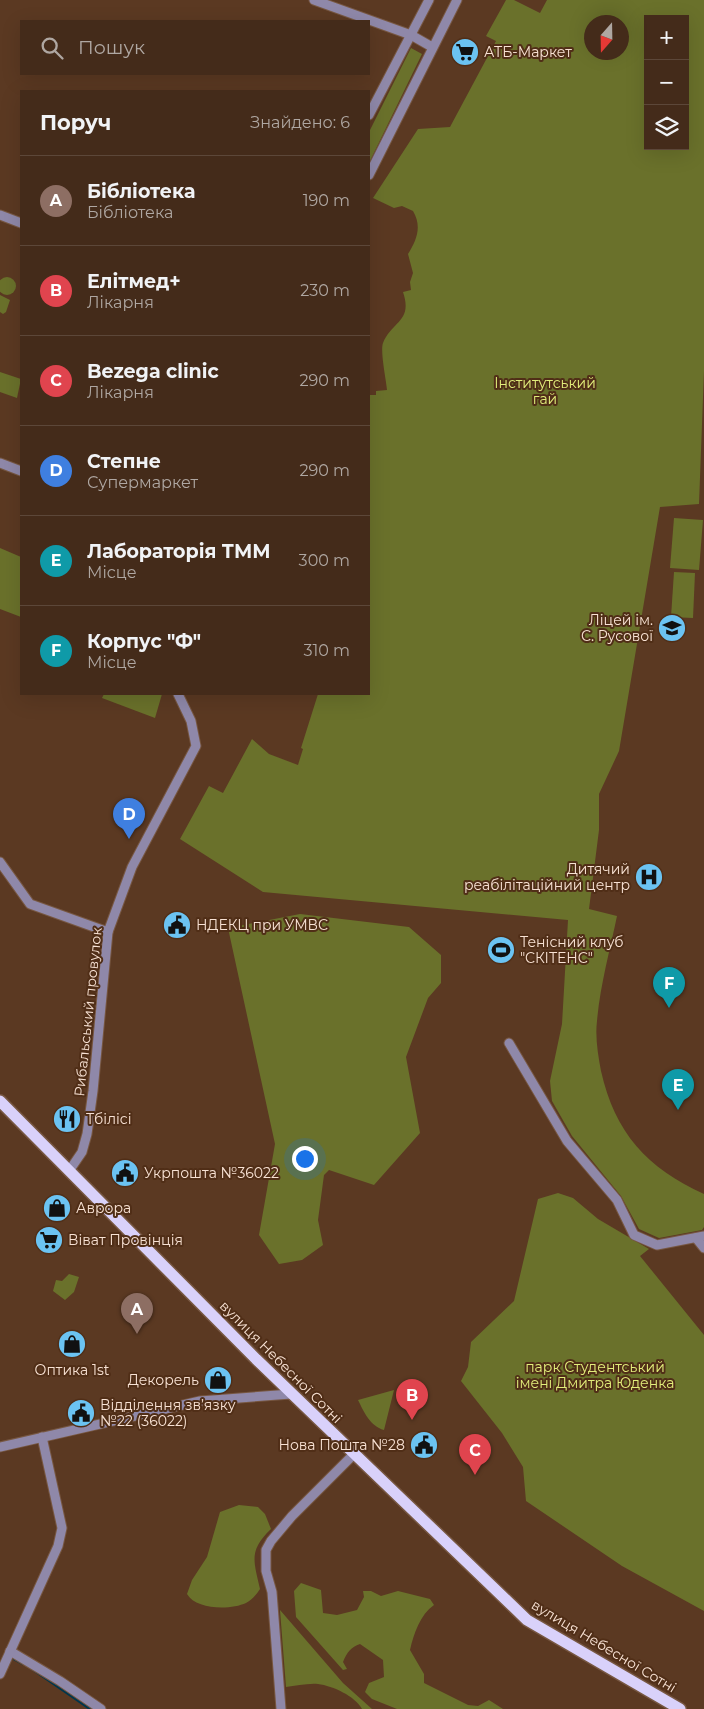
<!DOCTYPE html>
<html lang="uk">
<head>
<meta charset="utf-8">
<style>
  body { margin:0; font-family:Montserrat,sans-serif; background:#4b3323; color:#f1f3f6 }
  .controls { position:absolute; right:15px; top:15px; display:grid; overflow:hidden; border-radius:0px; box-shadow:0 5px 20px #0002 }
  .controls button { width:45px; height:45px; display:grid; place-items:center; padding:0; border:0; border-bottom:1px solid #5c4739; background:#442b1a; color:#f1f3f6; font:25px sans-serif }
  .compass { position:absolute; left:584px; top:15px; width:45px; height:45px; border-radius:50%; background:#442b1a; box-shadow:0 5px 20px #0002; rotate:200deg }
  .you { position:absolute; left:304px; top:1158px; width:18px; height:18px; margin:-12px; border:4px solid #fff; border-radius:50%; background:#1a73e8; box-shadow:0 0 0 8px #1a73e833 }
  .badge { display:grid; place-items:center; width:32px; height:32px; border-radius:50%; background:#ea580c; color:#fff; font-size:16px; font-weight:700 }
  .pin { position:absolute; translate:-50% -41px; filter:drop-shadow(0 1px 2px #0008) }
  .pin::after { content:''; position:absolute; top:26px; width:18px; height:15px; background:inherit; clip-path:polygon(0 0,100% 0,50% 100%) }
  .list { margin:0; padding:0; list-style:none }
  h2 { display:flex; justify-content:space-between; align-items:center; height:65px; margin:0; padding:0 20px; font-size:21px }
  h2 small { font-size:16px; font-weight:400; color:#afa7a2 }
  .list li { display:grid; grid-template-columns:32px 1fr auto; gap:15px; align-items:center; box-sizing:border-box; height:90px; padding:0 20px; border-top:1px solid #5c4739 }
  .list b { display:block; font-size:19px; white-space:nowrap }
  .list p { margin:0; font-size:16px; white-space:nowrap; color:#afa7a2 }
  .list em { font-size:16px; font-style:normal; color:#afa7a2 }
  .icon { flex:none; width:28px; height:28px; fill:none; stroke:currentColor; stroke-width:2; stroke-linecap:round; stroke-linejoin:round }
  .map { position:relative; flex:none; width:704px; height:1709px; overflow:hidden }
  .search { position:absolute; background:#442b1a; box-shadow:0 5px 20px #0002; left:20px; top:20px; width:350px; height:55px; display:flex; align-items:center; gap:12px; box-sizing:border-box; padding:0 18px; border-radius:0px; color:#afa7a2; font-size:19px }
  .panel { position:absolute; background:#442b1a; box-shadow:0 5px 20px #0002; left:20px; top:90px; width:350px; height:605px; border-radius:0px }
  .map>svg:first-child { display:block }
</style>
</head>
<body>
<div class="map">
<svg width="704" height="1709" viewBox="0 0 704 1709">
  <rect width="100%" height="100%" fill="#5b3922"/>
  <g fill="#6a712b" fill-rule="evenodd">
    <path d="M506,0H514L540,13L547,0H704V371L699,504L660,507L619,751L599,794V830L589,909L617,916C610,950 600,986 597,1021C595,1037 598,1055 601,1071C615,1133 647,1168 704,1194V1227L702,1230L659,1238L639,1229L621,1196L572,1136L552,1101L550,1081L562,1024L568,920L263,892L180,839L209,786L223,793L252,739L269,754L298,765L303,749L301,748L318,694H369V395H376V391L387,390C386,379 380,351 383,343C392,321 413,322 403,292L411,290L410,282L413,273L408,254C417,240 422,226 413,211L402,206L394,208L373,198L418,129L450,127L496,41L486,36ZM648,19H685V146H648ZM592,22H622V52H592Z"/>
    <path d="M411,48L422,54L369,163V132Z"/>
    <circle cx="7" cy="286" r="9"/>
    <path d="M0,295L10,300L6,312L3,314L0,312Z"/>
    <path d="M0,372L21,379L17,398L0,392Z"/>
    <path d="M674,518L703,520L699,570L670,568Z"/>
    <path d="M0,548L21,557V617L0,609Z"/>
    <path d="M674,572L695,573L693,618L671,617Z"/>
    <path d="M104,694H162L155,718L102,698Z"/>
    <path d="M300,914L409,927L441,955V983L428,998L406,1057L420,1133L374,1185L329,1170L324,1175L318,1220L323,1245L302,1260L279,1264L259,1235L275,1144L228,928Z"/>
    <path d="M558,1193L573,1198L598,1219L649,1249L640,1256L704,1335V1611L622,1566L526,1501L523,1467L502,1433L461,1381L468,1367L471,1342L514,1301L538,1199Z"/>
    <path d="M69,1274L79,1277L74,1292L65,1300L53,1291L56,1280L62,1281Z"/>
    <path d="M394,1390L384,1430C370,1426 364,1412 358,1400Z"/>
    <path d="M239,1505L258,1507L265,1514L271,1529C248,1551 254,1561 260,1589C256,1595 252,1600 246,1603C231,1610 196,1610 187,1594L192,1580L207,1557L220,1512Z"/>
    <path d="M301,1583L321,1590L323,1613L337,1615L357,1610L364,1597L363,1591H371L381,1596L398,1591L430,1599L434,1605C420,1615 414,1633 410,1650L424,1674V1683L468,1705L478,1706L489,1700L503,1709H397L372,1699L365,1692L369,1683L384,1677L383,1660L360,1644C351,1647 347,1652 343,1662L347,1669L343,1670L296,1617L294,1591Z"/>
    <path d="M280,1610L343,1683L372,1709H362C355,1696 333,1686 318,1684C308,1683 296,1686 286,1687Z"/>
  </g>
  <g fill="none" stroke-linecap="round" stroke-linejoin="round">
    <g stroke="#00364d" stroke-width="2.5">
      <path d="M12,1658L23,1664"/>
      <path d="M32,1669L90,1709"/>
    </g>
    <defs>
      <g id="minor">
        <path d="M314,0L411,35L432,47"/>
        <path d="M369,115L429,0"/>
        <path d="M369,175L457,0"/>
        <path d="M0,215L21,223"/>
        <path d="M0,463L21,471"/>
        <path d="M0,862L30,904L108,932"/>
        <path d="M509,1043L567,1141L617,1200L634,1235L657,1245L704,1236"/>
        <path d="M69,1171L82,1152L87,1134L93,1091L108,932L132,867L196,746L191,721L178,694"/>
        <path d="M696,1238L704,1248"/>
        <path d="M0,1447L200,1401L291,1394"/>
        <path d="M10,1651L60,1681L101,1709"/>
        <path d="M0,1674L58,1546L62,1528L42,1437"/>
        <path d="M281,1709L272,1592L266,1571V1550L271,1541L292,1516L354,1454"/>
      </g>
      <path id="major" d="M0,1101L256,1359L527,1620L680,1709"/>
    </defs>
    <use href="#minor" stroke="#775742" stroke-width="11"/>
    <use href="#major" stroke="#775742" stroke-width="14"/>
    <use href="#minor" stroke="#8f88a9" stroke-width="9"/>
    <use href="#major" stroke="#d9d1fa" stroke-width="11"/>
  </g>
  <defs>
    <symbol id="supermarket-disc" viewBox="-11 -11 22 22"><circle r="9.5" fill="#6bc3f2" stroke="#502e17"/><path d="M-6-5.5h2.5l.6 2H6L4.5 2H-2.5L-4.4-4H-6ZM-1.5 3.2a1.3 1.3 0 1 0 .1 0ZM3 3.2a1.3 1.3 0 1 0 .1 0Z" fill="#111"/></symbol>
    <symbol id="school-disc" viewBox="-11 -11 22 22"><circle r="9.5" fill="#6bc3f2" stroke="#502e17"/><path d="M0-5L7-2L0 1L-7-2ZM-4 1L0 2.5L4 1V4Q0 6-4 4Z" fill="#111"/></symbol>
    <symbol id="hospital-disc" viewBox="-11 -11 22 22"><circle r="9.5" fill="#6bc3f2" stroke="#502e17"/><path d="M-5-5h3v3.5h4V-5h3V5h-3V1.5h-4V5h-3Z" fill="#111"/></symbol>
    <symbol id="civic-disc" viewBox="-11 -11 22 22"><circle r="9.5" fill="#6bc3f2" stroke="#502e17"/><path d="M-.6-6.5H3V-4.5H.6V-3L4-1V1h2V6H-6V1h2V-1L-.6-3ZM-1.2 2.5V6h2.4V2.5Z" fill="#111"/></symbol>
    <symbol id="stadium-disc" viewBox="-11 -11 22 22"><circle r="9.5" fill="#6bc3f2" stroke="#502e17"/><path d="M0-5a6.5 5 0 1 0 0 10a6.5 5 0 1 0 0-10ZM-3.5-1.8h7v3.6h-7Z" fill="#111"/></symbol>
    <symbol id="restaurant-disc" viewBox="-11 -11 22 22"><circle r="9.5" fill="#6bc3f2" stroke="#502e17"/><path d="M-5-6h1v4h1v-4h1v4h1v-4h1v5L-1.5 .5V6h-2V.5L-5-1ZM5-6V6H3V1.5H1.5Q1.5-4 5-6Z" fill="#111"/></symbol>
    <symbol id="shop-disc" viewBox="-11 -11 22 22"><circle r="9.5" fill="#6bc3f2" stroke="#502e17"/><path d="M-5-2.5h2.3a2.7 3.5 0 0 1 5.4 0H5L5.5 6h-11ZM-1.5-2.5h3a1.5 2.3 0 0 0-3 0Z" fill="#111"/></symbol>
  </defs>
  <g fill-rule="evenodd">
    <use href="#supermarket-disc" x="449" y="36" width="32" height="32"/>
    <use href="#school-disc" x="656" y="612" width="32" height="32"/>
    <use href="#hospital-disc" x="633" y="861" width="32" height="32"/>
    <use href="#civic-disc" x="161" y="909" width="32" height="32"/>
    <use href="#stadium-disc" x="485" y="934" width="32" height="32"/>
    <use href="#restaurant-disc" x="51" y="1103" width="32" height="32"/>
    <use href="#civic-disc" x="109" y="1157" width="32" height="32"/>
    <use href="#shop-disc" x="41" y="1192" width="32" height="32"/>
    <use href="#supermarket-disc" x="33" y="1224" width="32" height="32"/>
    <use href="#shop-disc" x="56" y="1328" width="32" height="32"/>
    <use href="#shop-disc" x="202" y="1364" width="32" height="32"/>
    <use href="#civic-disc" x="65" y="1397" width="32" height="32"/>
    <use href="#civic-disc" x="408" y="1429" width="32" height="32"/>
  </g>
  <g text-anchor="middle" stroke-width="4" stroke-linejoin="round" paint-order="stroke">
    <g font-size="14" fill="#f8e2d4" stroke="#502e17" text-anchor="start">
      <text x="484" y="57">АТБ-Маркет</text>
      <text x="653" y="625" text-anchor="end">Ліцей ім.<tspan x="653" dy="16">С. Русової</tspan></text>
      <text x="630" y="874" text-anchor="end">Дитячий<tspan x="630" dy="16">реабілітаційний центр</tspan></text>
      <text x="196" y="930">НДЕКЦ при УМВС</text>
      <text x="520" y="947">Тенісний клуб<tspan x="520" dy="16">"СКІТЕНС"</tspan></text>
      <text x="86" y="1124">Тбілісі</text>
      <text x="144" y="1178">Укрпошта №36022</text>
      <text x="76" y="1213">Аврора</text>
      <text x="68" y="1245">Віват Провінція</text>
      <text x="72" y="1375" text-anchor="middle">Оптика 1st</text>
      <text x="199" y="1385" text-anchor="end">Декорель</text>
      <text x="100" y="1410">Відділення зв’язку<tspan x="100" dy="16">№22 (36022)</tspan></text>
      <text x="405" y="1450" text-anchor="end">Нова Пошта №28</text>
    </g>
    <g font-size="14" fill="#e2ee7b" stroke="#502e17">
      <text x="545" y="388">Інститутський<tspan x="545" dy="16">гай</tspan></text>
      <text x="595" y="1372">парк Студентський<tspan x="595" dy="16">імені Дмитра Юденка</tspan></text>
    </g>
    <g font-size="14" fill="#f8e2d4" stroke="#502e17">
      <text transform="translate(88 1012) rotate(-84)" y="5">Рибальський провулок</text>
      <text transform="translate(281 1362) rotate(45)" y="5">вулиця Небесної Сотні</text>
      <text transform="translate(604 1646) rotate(31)" y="5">вулиця Небесної Сотні</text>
    </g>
  </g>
</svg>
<div class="controls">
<button>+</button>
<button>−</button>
<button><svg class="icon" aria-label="layers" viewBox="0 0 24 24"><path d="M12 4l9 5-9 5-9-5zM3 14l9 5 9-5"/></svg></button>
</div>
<svg class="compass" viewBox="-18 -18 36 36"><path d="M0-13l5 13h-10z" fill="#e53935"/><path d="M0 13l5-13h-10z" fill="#afa7a2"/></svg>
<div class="you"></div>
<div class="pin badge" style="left:137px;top:1334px;background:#8d6e63">A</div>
<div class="pin badge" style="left:412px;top:1420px;background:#e0444e">B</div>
<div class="pin badge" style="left:475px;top:1475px;background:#e0444e">C</div>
<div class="pin badge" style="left:129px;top:839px;background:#3f7fe0">D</div>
<div class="pin badge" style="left:678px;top:1110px;background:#0f9aa8">E</div>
<div class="pin badge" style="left:669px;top:1008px;background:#0f9aa8">F</div>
<div class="search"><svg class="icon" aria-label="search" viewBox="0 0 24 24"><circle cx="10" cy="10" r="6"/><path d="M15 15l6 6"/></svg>Пошук</div>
<section class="panel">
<h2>Поруч<small>Знайдено: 6</small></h2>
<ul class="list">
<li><span class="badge" style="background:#8d6e63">A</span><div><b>Бібліотека</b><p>Бібліотека</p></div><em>190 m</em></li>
<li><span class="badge" style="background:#e0444e">B</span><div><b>Елітмед+</b><p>Лікарня</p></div><em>230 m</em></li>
<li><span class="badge" style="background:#e0444e">C</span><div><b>Bezega clinic</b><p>Лікарня</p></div><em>290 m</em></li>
<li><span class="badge" style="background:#3f7fe0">D</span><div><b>Степне</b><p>Супермаркет</p></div><em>290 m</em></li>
<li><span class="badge" style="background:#0f9aa8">E</span><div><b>Лабораторія ТММ</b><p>Місце</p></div><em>300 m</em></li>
<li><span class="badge" style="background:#0f9aa8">F</span><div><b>Корпус &quot;Ф&quot;</b><p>Місце</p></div><em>310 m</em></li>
</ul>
</section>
</div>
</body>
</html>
